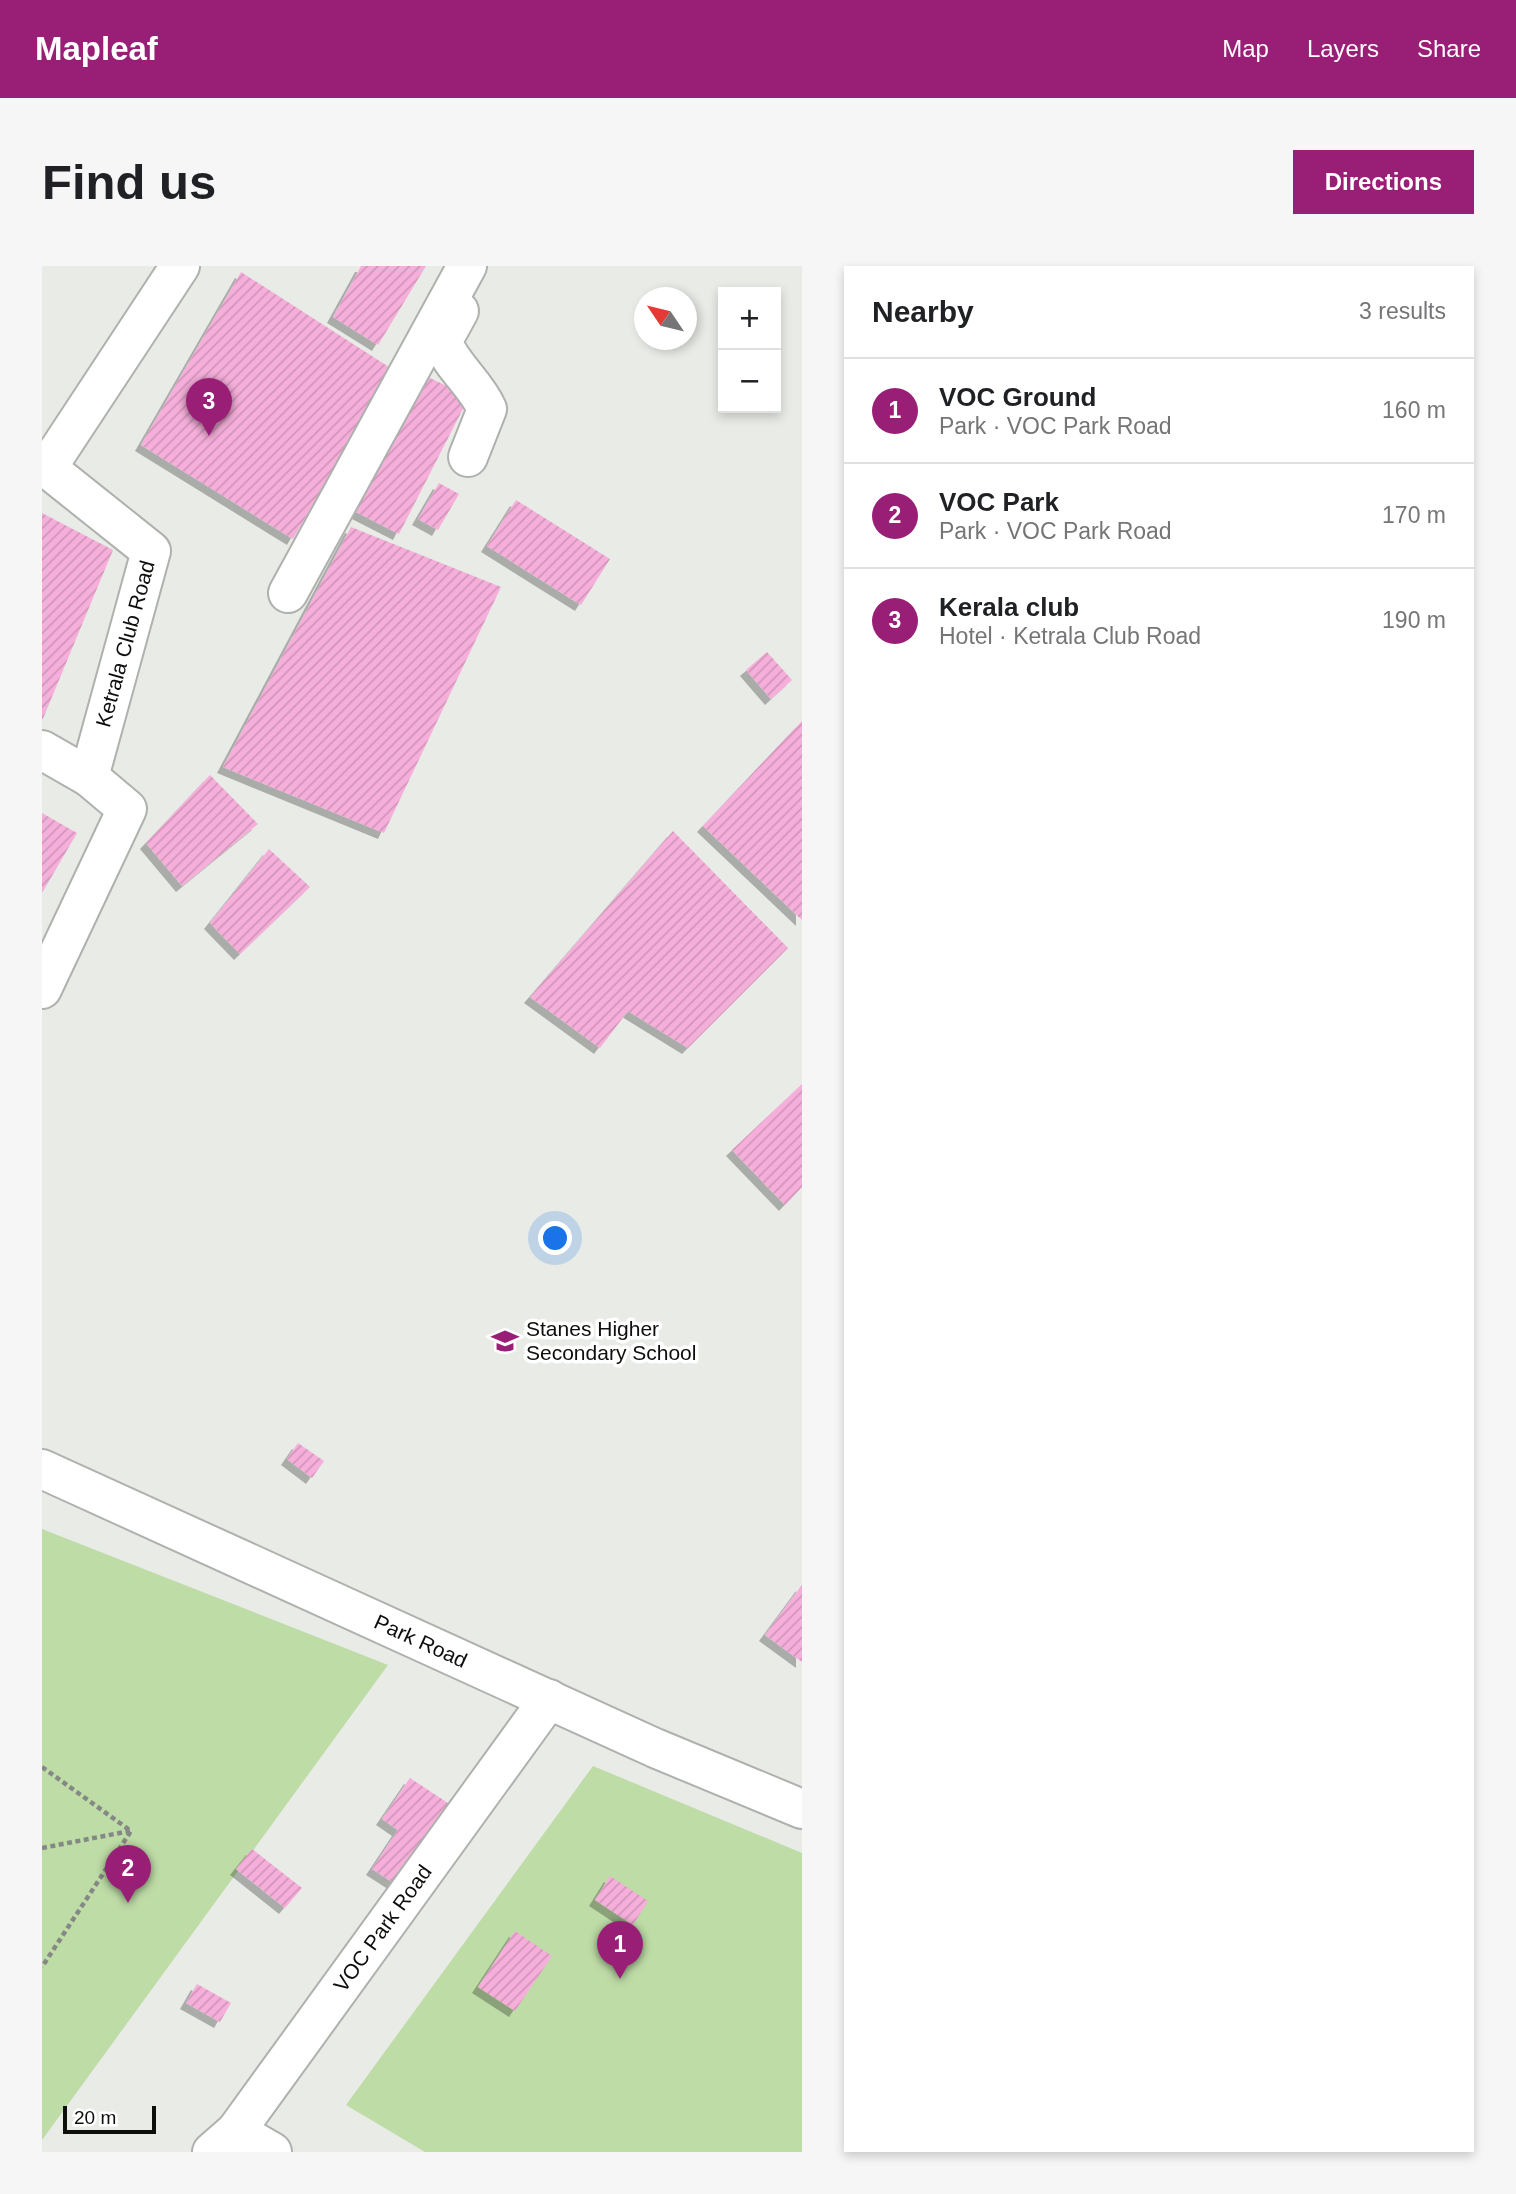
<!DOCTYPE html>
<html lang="en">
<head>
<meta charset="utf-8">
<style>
  body { margin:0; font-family:Arial,sans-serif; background:#f6f6f6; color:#202124 }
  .controls { position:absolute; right:21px; top:21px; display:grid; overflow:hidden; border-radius:0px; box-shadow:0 4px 10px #0003 }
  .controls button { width:63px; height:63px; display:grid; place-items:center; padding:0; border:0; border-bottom:2px solid #e0e0e0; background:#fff; color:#202124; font:35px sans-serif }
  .compass { position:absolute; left:592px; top:21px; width:63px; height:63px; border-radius:50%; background:#fff; box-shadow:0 4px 10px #0003; rotate:305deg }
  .scale { position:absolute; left:21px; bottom:18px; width:93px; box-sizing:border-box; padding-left:7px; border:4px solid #0e0f0d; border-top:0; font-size:19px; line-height:24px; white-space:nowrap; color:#0e0f0d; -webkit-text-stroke:5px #fff; paint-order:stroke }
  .you { position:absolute; left:514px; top:973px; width:24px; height:24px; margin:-18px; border:5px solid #fff; border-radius:50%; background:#1a73e8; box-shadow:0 0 0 10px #1a73e833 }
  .badge { display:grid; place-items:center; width:46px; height:46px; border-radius:50%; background:#991e76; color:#fff; font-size:23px; font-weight:700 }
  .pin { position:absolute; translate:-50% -58px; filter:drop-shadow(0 2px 4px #0008) }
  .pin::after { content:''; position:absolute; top:37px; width:24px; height:21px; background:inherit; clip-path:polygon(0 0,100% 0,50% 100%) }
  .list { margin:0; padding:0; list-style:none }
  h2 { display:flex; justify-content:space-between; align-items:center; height:91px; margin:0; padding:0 28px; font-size:30px }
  h2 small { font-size:23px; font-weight:400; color:#757577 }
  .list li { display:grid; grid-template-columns:46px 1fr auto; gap:21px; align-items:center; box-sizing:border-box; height:105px; padding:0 28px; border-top:2px solid #e0e0e0 }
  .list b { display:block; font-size:26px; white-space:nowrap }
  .list p { margin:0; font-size:23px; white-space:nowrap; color:#757577 }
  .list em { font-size:23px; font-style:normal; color:#757577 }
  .map { position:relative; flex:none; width:760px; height:1886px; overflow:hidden; border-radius:0px }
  header { display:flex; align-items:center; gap:42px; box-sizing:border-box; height:98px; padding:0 35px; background:#991e76; color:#fff }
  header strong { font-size:33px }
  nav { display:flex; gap:38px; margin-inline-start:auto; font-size:24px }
  .intro { display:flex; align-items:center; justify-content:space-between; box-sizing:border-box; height:168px; padding:0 42px }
  h1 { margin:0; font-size:49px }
  .button { padding:18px 32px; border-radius:0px; background:#991e76; color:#fff; font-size:24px; font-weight:700 }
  main { display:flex; gap:42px; padding:0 42px }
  aside { flex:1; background:#fff; border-radius:0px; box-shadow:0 4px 10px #0003 }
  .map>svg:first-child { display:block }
</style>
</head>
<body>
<header>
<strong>Mapleaf</strong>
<nav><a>Map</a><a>Layers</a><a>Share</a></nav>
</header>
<div class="intro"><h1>Find us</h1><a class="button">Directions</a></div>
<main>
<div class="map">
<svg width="760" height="1886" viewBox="0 0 760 1886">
  <defs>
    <pattern id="building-hatch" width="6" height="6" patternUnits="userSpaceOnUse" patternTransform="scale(1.75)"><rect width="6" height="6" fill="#f6afda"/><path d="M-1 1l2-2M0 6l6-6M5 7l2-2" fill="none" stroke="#d295ba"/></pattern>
    <filter id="shadow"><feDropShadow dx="-6" dy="6" stdDeviation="0" flood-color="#0004"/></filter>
  </defs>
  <rect width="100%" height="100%" fill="#e8ebe6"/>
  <g fill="#bddca6">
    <path d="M0,1263L346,1399L0,1874Z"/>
    <path d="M551,1500L760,1587V1886H383L304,1839Z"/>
  </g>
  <g fill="url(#building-hatch)" filter="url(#shadow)">
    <path d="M319,0H384L336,79L291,51Z"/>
    <path d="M199,6L350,103L251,273L99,179Z"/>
    <path d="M384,110L427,131L357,268L314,246Z"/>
    <path d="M397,217L417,228L396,264L376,253Z"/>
    <path d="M474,234L568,293L539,339L445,280Z"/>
    <path d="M0,247L71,284L0,455Z"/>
    <path d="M309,261L459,321L342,567L181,501Z"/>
    <path d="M725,386L750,414L729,433L704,404Z"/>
    <path d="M760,455V654L661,560Z"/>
    <path d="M168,509L216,558L140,620L104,577Z"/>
    <path d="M0,547L35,567L0,627Z"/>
    <path d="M631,565L746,682L646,782L586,745L558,782L488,731Z"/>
    <path d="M227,583L268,621L198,688L168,657Z"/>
    <path d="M760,818V921L743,939L690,884Z"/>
    <path d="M256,1177L282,1195L270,1212L245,1193Z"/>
    <path d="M760,1319V1396L723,1369Z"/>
    <path d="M368,1512L415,1543L361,1623L330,1603L356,1564L340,1553Z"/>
    <path d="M210,1583L260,1622L243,1642L194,1603Z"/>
    <path d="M568,1610L606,1635L591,1659L553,1634Z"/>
    <path d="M473,1665L510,1690L473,1745L436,1721Z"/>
    <path d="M155,1718L189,1737L178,1756L144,1737Z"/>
  </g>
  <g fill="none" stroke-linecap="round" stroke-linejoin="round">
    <defs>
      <g id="minor">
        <path d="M417,45L400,76C412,103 434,118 445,143L426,191"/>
        <path d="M246,327L425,0"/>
        <path d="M0,484L47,511L85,543L0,723"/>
        <path id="s1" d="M47,511L109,285L5,202L138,0"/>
        <path d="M194,1865L230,1886"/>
        <path id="s2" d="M170,1886L194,1865L507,1433"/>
      </g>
      <g id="major">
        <path id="s3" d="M0,1203L613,1482L760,1543"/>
      </g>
    </defs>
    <use href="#minor" stroke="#aeb1ad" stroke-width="42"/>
    <use href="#major" stroke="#aeb1ad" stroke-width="42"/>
    <g stroke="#868885" stroke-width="4.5" stroke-dasharray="5 3.5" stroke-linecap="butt">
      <path d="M0,1501L89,1565L0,1701"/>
      <path d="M0,1582L88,1565"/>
    </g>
    <use href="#minor" stroke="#fff" stroke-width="38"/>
    <use href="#major" stroke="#fff" stroke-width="38"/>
  </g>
  <defs>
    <symbol id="school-bare" viewBox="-9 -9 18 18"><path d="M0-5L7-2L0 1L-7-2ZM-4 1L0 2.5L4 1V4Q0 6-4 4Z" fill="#991e76" stroke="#fff" stroke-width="2.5" paint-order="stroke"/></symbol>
  </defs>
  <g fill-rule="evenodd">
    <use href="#school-bare" x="444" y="1056" width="38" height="38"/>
  </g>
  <g text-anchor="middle" stroke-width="7" stroke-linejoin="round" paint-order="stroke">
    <g font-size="21" fill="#0e0f0d" stroke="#fff">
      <text dy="7" stroke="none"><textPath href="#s1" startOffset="138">Ketrala Club Road</textPath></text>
      <text dy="7" stroke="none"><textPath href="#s3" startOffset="416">Park Road</textPath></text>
      <text dy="7" stroke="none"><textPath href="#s2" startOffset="282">VOC Park Road</textPath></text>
    </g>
    <g font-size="21" fill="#0e0f0d" stroke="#fff" text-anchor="start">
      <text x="484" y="1070">Stanes Higher<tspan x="484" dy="24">Secondary School</tspan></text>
    </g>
  </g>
</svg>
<div class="controls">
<button>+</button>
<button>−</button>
</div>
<svg class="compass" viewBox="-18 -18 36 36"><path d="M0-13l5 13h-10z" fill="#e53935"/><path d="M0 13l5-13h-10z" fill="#757577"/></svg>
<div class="scale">20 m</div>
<div class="you"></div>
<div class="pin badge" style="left:578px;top:1713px">1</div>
<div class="pin badge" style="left:86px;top:1637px">2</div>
<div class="pin badge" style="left:167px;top:170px">3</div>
</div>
<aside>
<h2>Nearby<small>3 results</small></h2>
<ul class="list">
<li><span class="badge">1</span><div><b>VOC Ground</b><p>Park · VOC Park Road</p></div><em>160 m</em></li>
<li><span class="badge">2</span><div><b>VOC Park</b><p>Park · VOC Park Road</p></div><em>170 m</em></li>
<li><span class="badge">3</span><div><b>Kerala club</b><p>Hotel · Ketrala Club Road</p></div><em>190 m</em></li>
</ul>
</aside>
</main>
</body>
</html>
